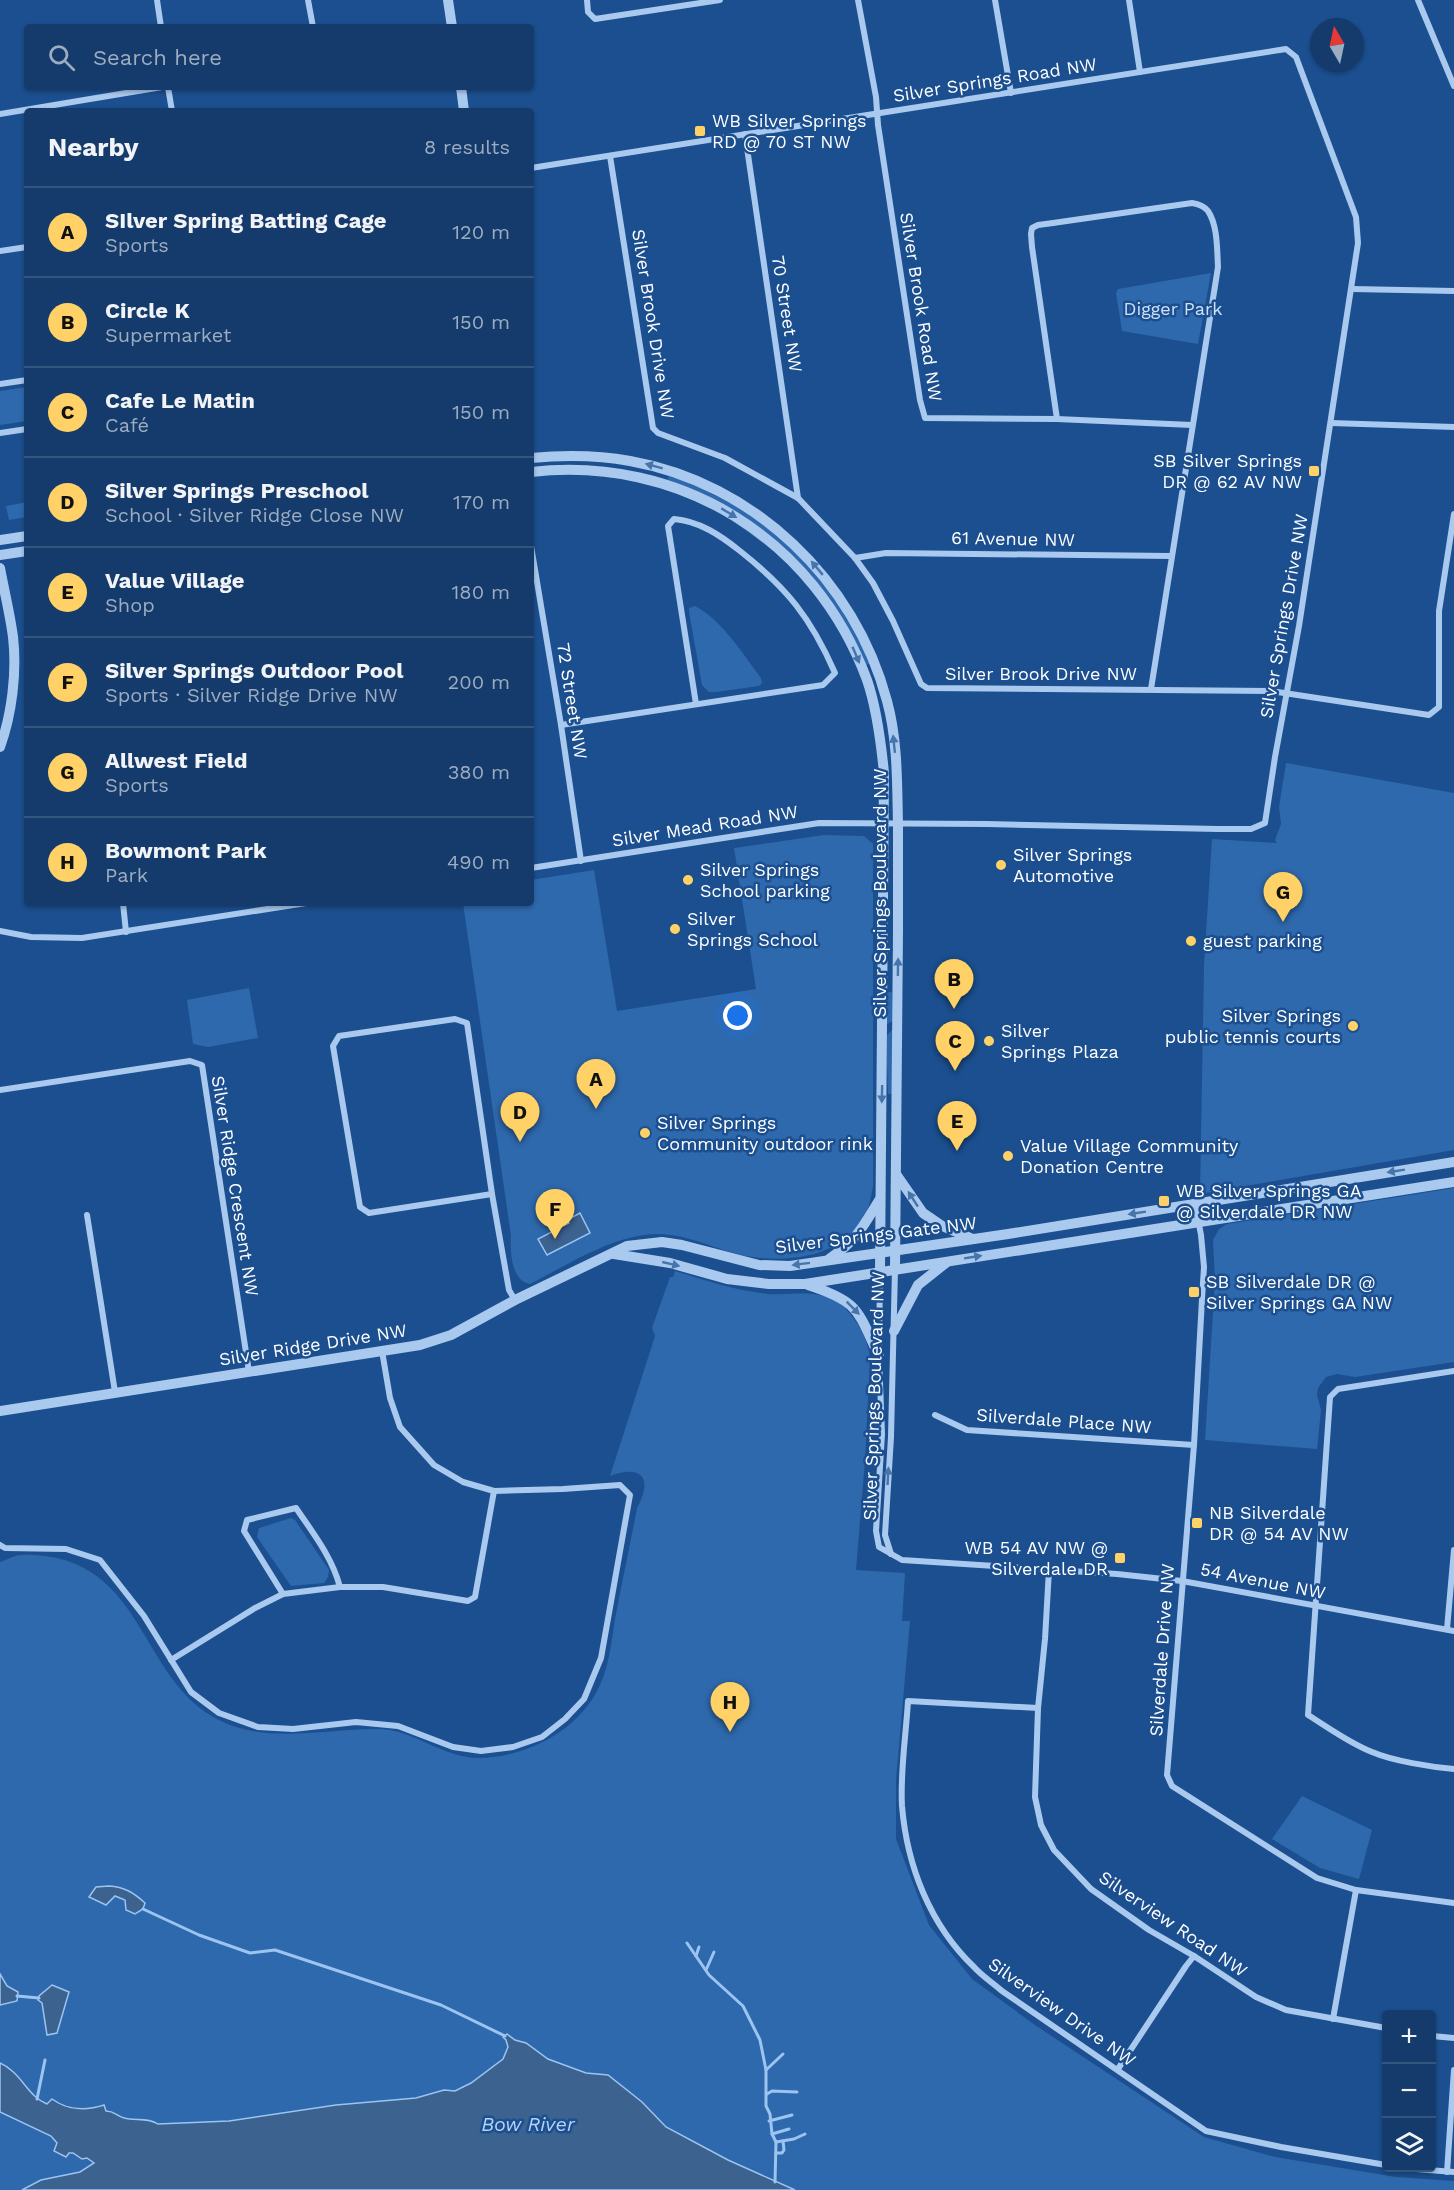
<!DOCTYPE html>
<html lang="en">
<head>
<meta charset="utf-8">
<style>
  body { margin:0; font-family:"Work Sans",sans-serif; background:#1d4271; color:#f1f3f6 }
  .controls { position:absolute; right:18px; bottom:18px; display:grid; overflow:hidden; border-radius:6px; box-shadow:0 2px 4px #0004 }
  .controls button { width:54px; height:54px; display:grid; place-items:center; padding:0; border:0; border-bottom:2px solid #33557e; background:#143b6b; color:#f1f3f6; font:30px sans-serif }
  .compass { position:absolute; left:1310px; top:18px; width:54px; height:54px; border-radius:50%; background:#143b6b; box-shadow:0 2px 4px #0004; rotate:351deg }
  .you { position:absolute; left:738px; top:1016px; width:21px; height:21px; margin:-15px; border:4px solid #fff; border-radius:50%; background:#1a73e8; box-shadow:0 0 0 9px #1a73e833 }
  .badge { display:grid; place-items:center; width:39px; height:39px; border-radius:50%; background:#ffd166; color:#111; font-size:20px; font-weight:700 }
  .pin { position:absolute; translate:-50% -50px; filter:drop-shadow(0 2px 3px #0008) }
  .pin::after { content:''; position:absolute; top:32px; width:21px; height:18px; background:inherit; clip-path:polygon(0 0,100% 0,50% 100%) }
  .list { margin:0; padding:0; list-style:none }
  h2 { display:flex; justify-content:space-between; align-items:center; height:78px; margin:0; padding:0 24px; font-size:26px }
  h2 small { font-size:20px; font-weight:400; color:#9dadc1 }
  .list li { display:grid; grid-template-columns:39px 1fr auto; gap:18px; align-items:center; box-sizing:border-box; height:90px; padding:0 24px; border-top:2px solid #33557e }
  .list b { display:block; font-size:22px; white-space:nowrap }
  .list p { margin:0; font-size:20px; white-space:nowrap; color:#9dadc1 }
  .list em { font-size:20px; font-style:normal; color:#9dadc1 }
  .icon { flex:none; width:33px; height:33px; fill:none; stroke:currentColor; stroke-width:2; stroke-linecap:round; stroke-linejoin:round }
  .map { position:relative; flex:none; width:1454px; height:2190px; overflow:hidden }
  .search { position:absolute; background:#143b6b; box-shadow:0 2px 4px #0004; left:24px; top:24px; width:510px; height:66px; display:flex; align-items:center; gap:15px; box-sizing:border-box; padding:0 21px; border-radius:6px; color:#9dadc1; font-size:22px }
  .panel { position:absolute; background:#143b6b; box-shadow:0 2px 4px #0004; left:24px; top:108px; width:510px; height:798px; border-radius:6px }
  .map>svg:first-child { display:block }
</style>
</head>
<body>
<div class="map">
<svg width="1454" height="2190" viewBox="0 0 1454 2190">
  <rect width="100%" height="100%" fill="#1b4f8f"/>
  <g fill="#2e69ad">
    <path d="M1211,273L1198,344L1122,331L1116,293L1118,289Z"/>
    <path d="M27,387V421L0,425V391Z"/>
    <path d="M669,476L687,481L749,513L795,550L843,609L871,663L866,665L848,630L817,583L691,490L667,481Z"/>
    <path d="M27,502V517L9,520L6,506Z"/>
    <path d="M695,606C721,619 744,655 761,678L762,683L759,686L716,692H709L702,685L689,612V608Z"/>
    <path d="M1286,763L1454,793V1150L1200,1194L1204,965L1212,839L1277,843L1275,840L1281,824L1279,807Z"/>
    <path d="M824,835L864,836L873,844V1186C871,1198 869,1210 862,1221C837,1258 787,1263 746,1256C716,1250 689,1234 657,1234C615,1234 567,1265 530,1284C511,1281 510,1251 511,1236L463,903H531V880L594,870L617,1011L756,989L734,848Z"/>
    <path d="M249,988L258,1038L208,1047L193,1044L187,1000Z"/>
    <path d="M886,992H892L893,1021L887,1024Z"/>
    <path d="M893,1029L892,1094H888L886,1036Z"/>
    <path d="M1454,1188V1362L1355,1377L1337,1374L1326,1377L1318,1388L1317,1395L1321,1410L1317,1449L1205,1440L1215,1280L1213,1240L1219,1229L1227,1224Z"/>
    <path d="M675,1271C704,1280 731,1289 761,1293C794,1298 814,1285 846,1307L845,1308C858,1322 867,1337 870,1357L865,1461L856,1570L905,1573L902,1621H910L896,1780V1839L929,1925L972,1979L1035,2025L1204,2137L1275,2157L1396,2177L1454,2181V2190H0V1562C7,1560 14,1555 21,1555C33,1554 45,1556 57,1558C140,1577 145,1672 207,1713C259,1748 322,1728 380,1729C414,1730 443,1758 479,1758C524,1757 573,1734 596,1693C609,1670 611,1644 615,1619C622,1582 630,1545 637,1508C653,1479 643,1464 610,1476L655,1336L652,1328L670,1277H673Z"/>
    <path d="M291,1518L295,1520L329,1570L328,1577L324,1583L291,1586L257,1537L259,1528Z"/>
    <path d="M1302,1796L1372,1830L1359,1879L1320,1868L1272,1839Z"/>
  </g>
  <g fill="#3c6290" stroke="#9cc4f0" stroke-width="1.5">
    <path d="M580,1213L590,1233L547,1255L538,1239L569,1223L567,1220Z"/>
    <path d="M109,1886C124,1887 133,1892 145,1903L143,1909L135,1914L126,1910L125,1900L115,1896L106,1905L89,1897L96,1887Z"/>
    <path d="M0,1974L7,1986L18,1992L17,2001L0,2005Z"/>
    <path d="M52,1985L69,1992L57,2033L47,2035L42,2003L38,2000L39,1996Z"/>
    <path d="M507,2034L515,2040L526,2043L548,2059L586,2073L608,2075L642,2102L666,2127L728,2160L795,2190H22L41,2180L80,2172L94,2163L87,2158L82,2159L73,2153H69L66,2157L54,2151L57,2143L51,2136L0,2112V2063C21,2072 28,2097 47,2104L52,2099C67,2110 86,2111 104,2105L106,2111C115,2111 116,2116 124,2118C135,2121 148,2117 158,2124L229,2121L336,2105L416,2098L444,2090L455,2091L471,2083L503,2059L508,2047L506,2040L503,2037Z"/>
  </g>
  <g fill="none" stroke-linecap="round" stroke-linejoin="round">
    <g stroke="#9cc4f0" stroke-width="3">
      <path d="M143,1909L199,1935L250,1953L275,1950L441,2005L505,2036"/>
      <path d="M687,1943L709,1975L743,2006L760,2040L766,2070V2106L770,2114L772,2134L776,2142L775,2182"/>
      <path d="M696,1956L699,1947"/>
      <path d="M706,1970L714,1952"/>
      <path d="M17,1996L39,1998"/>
      <path d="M766,2070L783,2054"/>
      <path d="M767,2094L772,2091L797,2092"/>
      <path d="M37,2099L45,2060"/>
      <path d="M769,2121L792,2115"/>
      <path d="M772,2134L789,2129"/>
      <path d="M776,2142L794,2139L805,2134"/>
      <path d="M776,2153H782L784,2150L783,2141"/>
    </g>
    <g stroke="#a9c9ee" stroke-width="6">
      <path d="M157,0L161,27"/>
      <path d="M308,0L313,27"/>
      <path d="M587,0L588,12L595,19L720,0"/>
      <path d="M858,0L876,97L878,125L920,400L925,418L1057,419L1192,425"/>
      <path d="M995,0L1011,93"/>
      <path d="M1129,0L1140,72"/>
      <path d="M1418,0L1454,86"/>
      <path d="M168,87L172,111"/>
      <path d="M0,114L162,87"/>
      <path d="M745,134L798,498"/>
      <path d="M610,156L653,428L658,433L725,458L798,498L855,558L873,583L893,621L921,684L927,688L1271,691L1429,715L1439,707V611L1454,514"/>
      <path d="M531,168L1286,49L1296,57L1356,217L1358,243L1299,626L1275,757L1265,823L1251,829H1218L987,824L819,823L531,868"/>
      <path d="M0,251L27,247"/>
      <path d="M1352,289L1454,291"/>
      <path d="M0,384L27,380"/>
      <path d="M1057,419L1032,247L1031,234L1032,228L1038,225L1053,223L1192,203C1198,204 1204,206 1208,211C1218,226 1217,251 1218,267L1151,689"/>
      <path d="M1331,423L1454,427"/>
      <path d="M0,433L27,429"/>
      <path d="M531,546L561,725L581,861"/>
      <path d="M855,558L886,553L1171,556"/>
      <path d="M561,725L823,685L835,673C811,618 787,588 740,551C720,535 699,521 674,519L668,526L696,704"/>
      <path d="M123,903L126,932"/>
      <path d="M0,931L31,937L82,938L306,903"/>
      <path d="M455,1019L467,1023L492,1194L369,1213L360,1207L333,1046L339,1036Z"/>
      <path d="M0,1090L190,1061L202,1065L249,1372"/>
      <path d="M492,1194L509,1290L515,1300"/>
      <path d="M1195,1204L1201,1235L1204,1267L1202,1299L1194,1445L1167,1775L1172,1786L1317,1878L1356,1890L1454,1903"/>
      <path d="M87,1215L115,1392"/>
      <path d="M880,1272L879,1356L882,1434L876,1531L879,1547L902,1560L1117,1574L1182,1581L1454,1631"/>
      <path d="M1454,1371L1338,1389L1330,1397L1308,1715C1329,1728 1349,1743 1372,1752C1393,1761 1431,1767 1454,1769"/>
      <path d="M935,1415L967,1430L1194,1445"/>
      <path d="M0,1545L5,1548L66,1549L100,1560L144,1616L191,1692L219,1713L258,1727L293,1729L356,1722L398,1726L453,1747L481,1751L513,1747L542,1737L565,1719L584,1699L601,1658L630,1495L620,1485L563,1489L494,1491L463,1482L434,1465L400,1427L390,1398L382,1351"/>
      <path d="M891,1554L885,1535L891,1437L895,1269"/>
      <path d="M1049,1570L1045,1639L1038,1708L1035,1797L1041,1825L1054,1850L1091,1889L1149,1930L1194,1956L1256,1997L1286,2010L1386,2028"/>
      <path d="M283,1594L244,1531L247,1520L296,1508C313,1533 332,1557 340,1587"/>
      <path d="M1447,1629L1454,1550"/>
      <path d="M171,1660L255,1608L283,1594L340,1587H383L468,1601L475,1597L494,1491"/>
      <path d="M1038,1708L908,1701C906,1735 900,1772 902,1806C907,1866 930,1925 974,1967C982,1976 993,1983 1002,1991L1206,2131L1281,2147L1386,2165"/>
      <path d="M1333,2019L1356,1890"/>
      <path d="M1432,2036L1454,2038"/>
      <path d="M1118,2069L1186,1966L1194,1956"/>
      <path d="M1403,2168L1454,2172"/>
      <path d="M1447,2172L1454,2070"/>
    </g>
    <g stroke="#a9c9ee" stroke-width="10">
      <path d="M448,0L452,27"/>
      <path d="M461,87L464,111"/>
      <path d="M531,458C564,455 597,455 630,461C754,483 855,580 887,701C898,741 897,784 898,825C898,860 898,895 898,930C897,1043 896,1156 895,1269"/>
      <path d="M531,472C680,455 815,539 867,680C877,709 881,742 884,773L880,1272"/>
      <path d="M0,540L27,536"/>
      <path d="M0,555L27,551"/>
      <path d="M0,568C4,590 10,614 13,637C17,672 12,714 0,747"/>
      <path d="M896,1174L923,1213L942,1226L973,1239"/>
      <path d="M614,1254L670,1263L727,1279L769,1284H805L1454,1182"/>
      <path d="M829,1259C858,1239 862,1228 880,1199"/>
      <path d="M808,1285C860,1302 857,1310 879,1356"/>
      <path d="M894,1331L918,1285L947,1262"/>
      <path d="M0,1411L382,1351L420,1345L451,1335L515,1300L627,1246L662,1242L682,1245L759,1265L790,1266L1008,1234L1454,1162"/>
    </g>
  </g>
  <defs><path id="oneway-solid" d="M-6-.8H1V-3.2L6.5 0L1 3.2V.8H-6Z" transform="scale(1.5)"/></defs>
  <g fill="#4674ac">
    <use href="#oneway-solid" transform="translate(654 466) rotate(-165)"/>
    <use href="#oneway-solid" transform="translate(729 513) rotate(31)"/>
    <use href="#oneway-solid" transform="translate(817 568) rotate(-130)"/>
    <use href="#oneway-solid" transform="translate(856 655) rotate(67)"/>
    <use href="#oneway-solid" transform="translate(894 744) rotate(-96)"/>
    <use href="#oneway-solid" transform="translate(898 967) rotate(-89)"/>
    <use href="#oneway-solid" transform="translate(882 1094) rotate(91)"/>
    <use href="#oneway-solid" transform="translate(1396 1171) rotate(171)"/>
    <use href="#oneway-solid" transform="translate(913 1199) rotate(-123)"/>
    <use href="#oneway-solid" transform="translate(1137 1213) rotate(171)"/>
    <use href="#oneway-solid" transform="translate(973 1257) rotate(-9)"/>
    <use href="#oneway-solid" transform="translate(671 1264) rotate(13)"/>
    <use href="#oneway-solid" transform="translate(801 1264) rotate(173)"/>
    <use href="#oneway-solid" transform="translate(853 1308) rotate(45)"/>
    <use href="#oneway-solid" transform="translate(888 1476) rotate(-87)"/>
  </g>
  <g fill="#ffd166" stroke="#1b4f8f" stroke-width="2">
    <rect x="694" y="125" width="12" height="12" rx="3"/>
    <rect x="1308" y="465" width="12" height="12" rx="3"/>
    <circle cx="1001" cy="865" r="6"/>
    <circle cx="688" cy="880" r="6"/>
    <circle cx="675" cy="929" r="6"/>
    <circle cx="1191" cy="941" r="6"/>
    <circle cx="1353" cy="1026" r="6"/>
    <circle cx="989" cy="1041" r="6"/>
    <circle cx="645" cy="1133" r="6"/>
    <circle cx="1008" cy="1156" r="6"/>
    <rect x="1158" y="1195" width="12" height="12" rx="3"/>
    <rect x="1188" y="1286" width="12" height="12" rx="3"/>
    <rect x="1191" y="1517" width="12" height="12" rx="3"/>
    <rect x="1114" y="1552" width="12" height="12" rx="3"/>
  </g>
  <g text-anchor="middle" stroke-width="5" stroke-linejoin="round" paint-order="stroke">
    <g font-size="18" fill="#fff" stroke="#1b4f8f">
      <text transform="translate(995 80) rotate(-9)" y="6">Silver Springs Road NW</text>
      <text transform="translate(921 307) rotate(81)" y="6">Silver Brook Road NW</text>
      <text transform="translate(787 314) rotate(81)" y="6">70 Street NW</text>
      <text transform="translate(653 324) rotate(81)" y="6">Silver Brook Drive NW</text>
      <text transform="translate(1013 539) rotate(1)" y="6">61 Avenue NW</text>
      <text transform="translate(1284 616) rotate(-80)" y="6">Silver Springs Drive NW</text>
      <text x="1041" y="680">Silver Brook Drive NW</text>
      <text transform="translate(572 701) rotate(81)" y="6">72 Street NW</text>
      <text transform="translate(705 826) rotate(-9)" y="6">Silver Mead Road NW</text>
      <text transform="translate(880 893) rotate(-90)" y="6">Silver Springs Boulevard NW</text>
      <text transform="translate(235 1186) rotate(81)" y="6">Silver Ridge Crescent NW</text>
      <text transform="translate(876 1235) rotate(-7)" y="6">Silver Springs Gate NW</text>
      <text transform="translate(313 1345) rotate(-9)" y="6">Silver Ridge Drive NW</text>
      <text transform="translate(874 1396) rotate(-88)" y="6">Silver Springs Boulevard NW</text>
      <text transform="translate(1064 1421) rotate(4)" y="6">Silverdale Place NW</text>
      <text transform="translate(1263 1581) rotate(11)" y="6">54 Avenue NW</text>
      <text transform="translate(1162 1650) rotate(-86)" y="6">Silverdale Drive NW</text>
      <text transform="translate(1173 1924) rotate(34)" y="6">Silverview Road NW</text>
      <text transform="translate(1062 2012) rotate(35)" y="6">Silverview Drive NW</text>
    </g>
    <g font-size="18" fill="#fff" stroke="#1b4f8f" text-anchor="start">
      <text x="712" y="127">WB Silver Springs<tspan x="712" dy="21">RD @ 70 ST NW</tspan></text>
      <text x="1302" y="467" text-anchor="end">SB Silver Springs<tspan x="1302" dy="21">DR @ 62 AV NW</tspan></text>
      <text x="1013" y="861">Silver Springs<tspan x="1013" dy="21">Automotive</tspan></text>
      <text x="700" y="876">Silver Springs<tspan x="700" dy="21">School parking</tspan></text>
      <text x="687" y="925">Silver<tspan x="687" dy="21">Springs School</tspan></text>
      <text x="1203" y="947">guest parking</text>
      <text x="1341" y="1022" text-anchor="end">Silver Springs<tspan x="1341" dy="21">public tennis courts</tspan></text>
      <text x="1001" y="1037">Silver<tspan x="1001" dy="21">Springs Plaza</tspan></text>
      <text x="657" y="1129">Silver Springs<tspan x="657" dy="21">Community outdoor rink</tspan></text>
      <text x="1020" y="1152">Value Village Community<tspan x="1020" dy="21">Donation Centre</tspan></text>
      <text x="1176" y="1197">WB Silver Springs GA<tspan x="1176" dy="21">@ Silverdale DR NW</tspan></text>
      <text x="1206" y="1288">SB Silverdale DR @<tspan x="1206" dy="21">Silver Springs GA NW</tspan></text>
      <text x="1209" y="1519">NB Silverdale<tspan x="1209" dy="21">DR @ 54 AV NW</tspan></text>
      <text x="1108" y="1554" text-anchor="end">WB 54 AV NW @<tspan x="1108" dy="21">Silverdale DR</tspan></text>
    </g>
    <g font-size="18" fill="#cfe3fa" stroke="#1b4f8f">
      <text x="1173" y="315">Digger Park</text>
    </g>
    <g font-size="20" font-style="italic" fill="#b5d3f5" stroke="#1b4f8f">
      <text x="528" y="2131">Bow River</text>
    </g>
  </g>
</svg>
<div class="controls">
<button>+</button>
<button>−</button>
<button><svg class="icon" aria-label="layers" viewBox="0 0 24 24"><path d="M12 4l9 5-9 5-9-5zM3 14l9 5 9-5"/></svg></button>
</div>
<svg class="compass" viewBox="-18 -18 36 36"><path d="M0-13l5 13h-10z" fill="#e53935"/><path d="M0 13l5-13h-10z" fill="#9dadc1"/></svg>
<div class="you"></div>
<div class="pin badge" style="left:596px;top:1109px">A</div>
<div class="pin badge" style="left:954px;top:1009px">B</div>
<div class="pin badge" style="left:955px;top:1071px">C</div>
<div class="pin badge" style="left:520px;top:1142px">D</div>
<div class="pin badge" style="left:957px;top:1151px">E</div>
<div class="pin badge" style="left:555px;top:1239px">F</div>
<div class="pin badge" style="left:1283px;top:922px">G</div>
<div class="pin badge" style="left:730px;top:1732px">H</div>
<div class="search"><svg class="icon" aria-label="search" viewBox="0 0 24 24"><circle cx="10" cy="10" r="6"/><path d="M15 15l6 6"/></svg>Search here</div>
<section class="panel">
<h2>Nearby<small>8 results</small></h2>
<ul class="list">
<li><span class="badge">A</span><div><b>SIlver Spring Batting Cage</b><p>Sports</p></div><em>120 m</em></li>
<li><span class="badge">B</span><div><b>Circle K</b><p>Supermarket</p></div><em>150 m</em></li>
<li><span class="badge">C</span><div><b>Cafe Le Matin</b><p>Café</p></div><em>150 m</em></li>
<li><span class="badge">D</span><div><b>Silver Springs Preschool</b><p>School · Silver Ridge Close NW</p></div><em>170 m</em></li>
<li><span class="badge">E</span><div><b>Value Village</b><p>Shop</p></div><em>180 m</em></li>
<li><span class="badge">F</span><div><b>Silver Springs Outdoor Pool</b><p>Sports · Silver Ridge Drive NW</p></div><em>200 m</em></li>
<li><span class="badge">G</span><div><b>Allwest Field</b><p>Sports</p></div><em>380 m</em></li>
<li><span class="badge">H</span><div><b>Bowmont Park</b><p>Park</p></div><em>490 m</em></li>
</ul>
</section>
</div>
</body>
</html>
